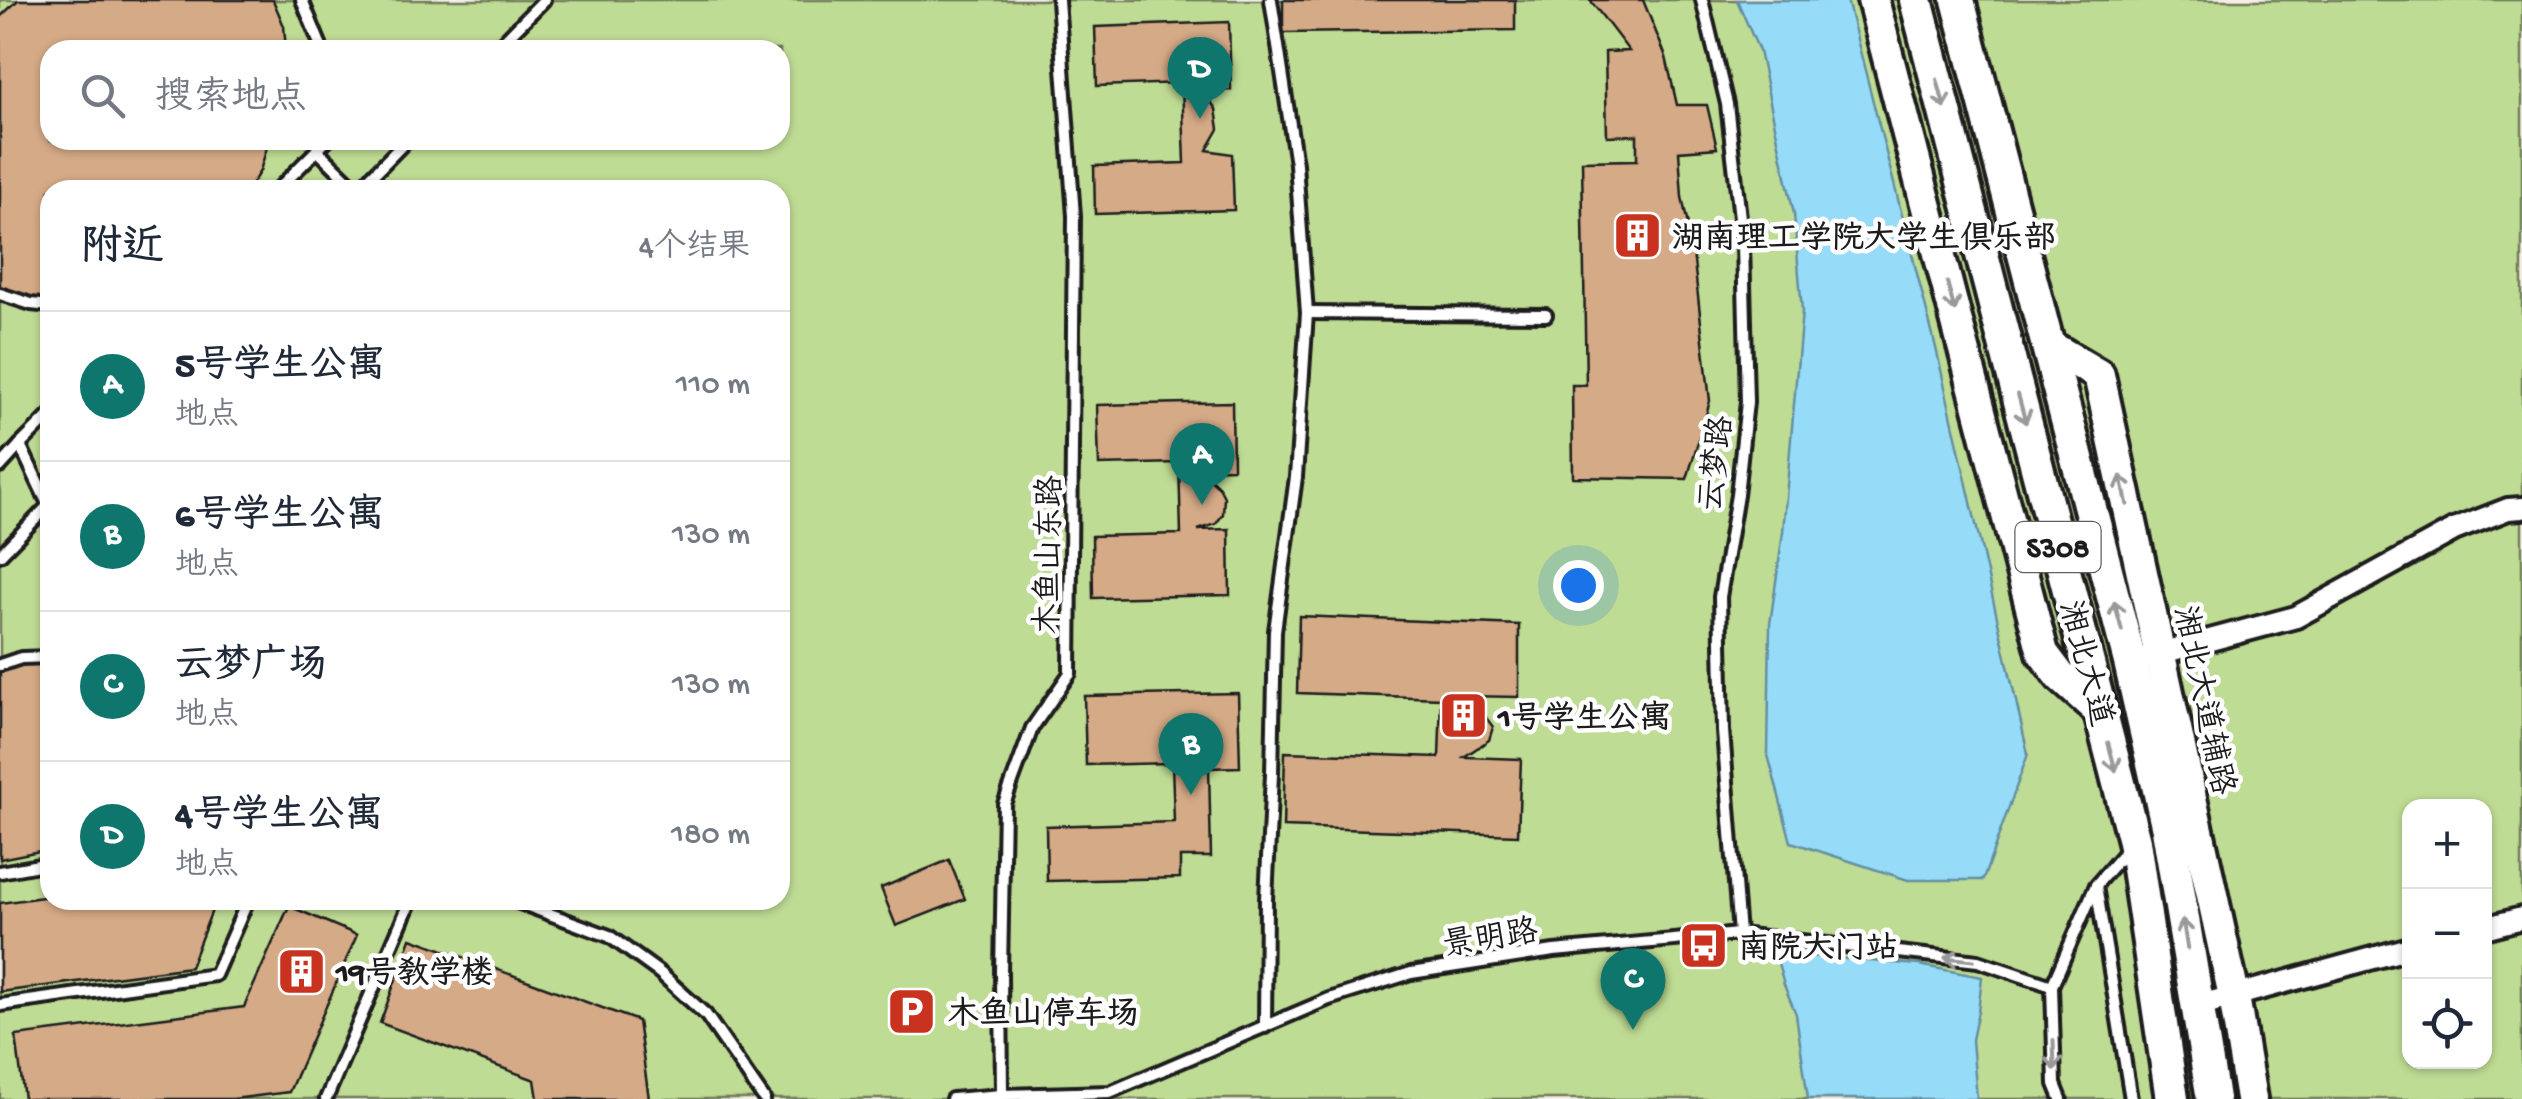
<!DOCTYPE html>
<html lang="zh">
<head>
<meta charset="utf-8">
<style>
  body { margin:0; font-family:"Gochi Hand","LXGW WenKai TC",sans-serif; background:#f2f2f3; color:#1f2937 }
  .controls { position:absolute; right:30px; bottom:30px; display:grid; overflow:hidden; border-radius:20px; box-shadow:0 2px 8px #0004 }
  .controls button { width:90px; height:90px; display:grid; place-items:center; padding:0; border:0; border-bottom:2px solid #e0e1e3; background:#fff; color:#1f2937; font:50px sans-serif }
  .you { position:absolute; left:1578px; top:585px; width:35px; height:35px; margin:-25px; border:8px solid #fff; border-radius:50%; background:#1a73e8; box-shadow:0 0 0 15px #1a73e833 }
  .badge { display:grid; place-items:center; width:65px; height:65px; border-radius:50%; background:#0f766e; color:#fff; font-size:32px; font-weight:700 }
  .pin { position:absolute; translate:-50% -82px; filter:drop-shadow(0 2px 5px #0008) }
  .pin::after { content:''; position:absolute; top:52px; width:35px; height:30px; background:inherit; clip-path:polygon(0 0,100% 0,50% 100%) }
  .list { margin:0; padding:0; list-style:none }
  h2 { display:flex; justify-content:space-between; align-items:center; height:130px; margin:0; padding:0 40px; font-size:42px }
  h2 small { font-size:32px; font-weight:400; color:#747a83 }
  .list li { display:grid; grid-template-columns:65px 1fr auto; gap:30px; align-items:center; box-sizing:border-box; height:150px; padding:0 40px; border-top:2px solid #e0e1e3 }
  .list b { display:block; font-size:38px; white-space:nowrap }
  .list p { margin:0; font-size:32px; white-space:nowrap; color:#747a83 }
  .list em { font-size:32px; font-style:normal; color:#747a83 }
  .icon { flex:none; width:55px; height:55px; fill:none; stroke:currentColor; stroke-width:2; stroke-linecap:round; stroke-linejoin:round }
  .map { position:relative; flex:none; width:2522px; height:1099px; overflow:hidden }
  .search { position:absolute; background:#fff; box-shadow:0 2px 8px #0004; left:40px; top:40px; width:750px; height:110px; display:flex; align-items:center; gap:25px; box-sizing:border-box; padding:0 35px; border-radius:30px; color:#747a83; font-size:38px }
  .panel { position:absolute; background:#fff; box-shadow:0 2px 8px #0004; left:40px; top:180px; width:750px; height:730px; border-radius:30px }
  .map>svg:first-child { display:block }
</style>
</head>
<body>
<div class="map">
<svg width="2522" height="1099" viewBox="0 0 2522 1099">
  <rect width="100%" height="100%" fill="#f7eee7"/>
  <filter id="ink" filterUnits="userSpaceOnUse"><feTurbulence type="fractalNoise" baseFrequency=".01" numOctaves="2"/><feDisplacementMap in="SourceGraphic" scale="20" xChannelSelector="R" yChannelSelector="G"/><feConvolveMatrix kernelMatrix="1 2 1 2 8 2 1 2 1" color-interpolation-filters="sRGB"/></filter>
  <g filter="url(#ink)">
    <path fill="#bfdc94" stroke="#6e7c58" stroke-width="2.5" fill-rule="evenodd" d="M0,0H2522V1099H0ZM50,50H780V140H50ZM50,190H780V900H50ZM2410,806H2484V1062H2410Z"/>
    <g fill="#96dcf8" stroke="#658fa0" stroke-width="2.5">
      <path d="M1737,0H1847L1936,348L2028,754L1983,880H1908L1791,842L1768,755L1770,624L1783,532L1802,311L1794,214L1759,51Z"/>
      <path d="M1775,953L1919,965L1982,977L1978,1011L1972,1040L1977,1099H1808L1796,1014L1784,985Z"/>
    </g>
    <g fill="#d5aa87" stroke="#1c1c1c" stroke-width="2.5">
      <path d="M18,0H273L284,26L286,50H50V140H269L260,171L248,190H50V302L0,288V17Z"/>
      <path d="M1283,0H1515V30L1283,33Z"/>
      <path d="M1590,0H1643L1666,57L1677,105H1707L1717,148L1679,151L1682,197L1692,244L1710,401L1687,479L1573,477L1572,385H1586L1582,161L1637,160V135L1607,136L1605,52L1629,51Z"/>
      <path d="M1229,22L1231,90L1203,91L1216,109L1219,129L1207,150L1232,154L1234,210L1095,214L1094,166L1185,163L1182,83L1097,86L1095,27Z"/>
      <path d="M1232,402L1233,468L1200,469L1219,487L1224,497L1223,514L1216,524L1198,530L1229,529L1230,595L1093,598L1092,536L1181,534L1179,463L1099,465L1097,405Z"/>
      <path d="M1299,616L1519,625V697L1466,696L1477,705L1493,727L1489,740L1464,757L1521,759L1518,835L1283,827L1285,752L1439,757L1441,698L1297,693Z"/>
      <path d="M12,663L50,664V849L0,859V670Z"/>
      <path d="M1238,693L1240,767L1209,768L1211,857H1180V878L1047,881L1046,826L1174,822L1172,763L1086,765L1084,696Z"/>
      <path d="M949,860L965,899L896,926L881,888Z"/>
      <path d="M50,896V900H216L190,967L0,992V903Z"/>
      <path d="M289,906L357,935L289,1092L233,1099H24L16,1036L244,1007Z"/>
      <path d="M411,938L638,1021L649,1099H538L535,1080L380,1023Z"/>
    </g>
    <g fill="none" stroke-linecap="round" stroke-linejoin="round">
      <defs>
        <g id="service">
          <path d="M302,0L320,44V50"/>
          <path d="M1702,0L1727,104L1743,244L1747,402L1737,495L1720,597L1723,731L1739,934"/>
          <path d="M495,50L544,0"/>
          <path d="M318,140L317,150L327,140"/>
          <path d="M277,190L317,150L358,190"/>
          <path d="M358,190L407,140"/>
          <path d="M0,294L31,304L50,306"/>
          <path d="M1307,313L1546,315"/>
          <path d="M20,445L50,415"/>
          <path d="M0,467L20,445L50,508"/>
          <path d="M0,555L50,504"/>
          <path d="M0,665L21,658L50,657"/>
          <path d="M0,872L50,863"/>
          <path d="M2096,886L2131,1099"/>
          <path d="M512,900L609,936L660,973L706,1015L764,1099"/>
          <path d="M0,1005L215,975L248,900"/>
          <path d="M1265,1027L1266,900L1272,774L1275,631L1296,477L1307,313L1296,164L1271,0"/>
          <path d="M1002,1095L1001,972L1004,804L1032,728L1070,673L1074,216L1058,0"/>
          <path d="M326,1099L411,900"/>
          <path d="M952,1099L1002,1095L1110,1092L1329,999L1411,973L1554,951L1739,934L1978,961L2052,986"/>
          <path d="M2061,1099L2055,1084L2052,986L2096,885L2127,849"/>
        </g>
        <g id="minor">
          <path d="M2150,656L2296,617L2454,530L2508,509L2522,508"/>
          <path d="M2484,928L2522,918"/>
          <path d="M2197,1006L2410,948"/>
        </g>
        <g id="primary">
          <path d="M1873,0L2043,653L2061,677L2101,713"/>
          <path d="M2048,345L2099,375L2234,996L2251,1099"/>
        </g>
        <g id="trunk">
          <path d="M1916,0L2134,841L2172,1099"/>
          <path d="M1958,0L2130,662L2168,829L2213,1099"/>
        </g>
      </defs>
      <use href="#service" stroke="#1c1c1c" stroke-width="18"/>
      <use href="#minor" stroke="#1c1c1c" stroke-width="28"/>
      <use href="#primary" stroke="#1c1c1c" stroke-width="38"/>
      <use href="#trunk" stroke="#1c1c1c" stroke-width="40"/>
      <use href="#service" stroke="#fff" stroke-width="10"/>
      <use href="#minor" stroke="#fff" stroke-width="20"/>
      <use href="#primary" stroke="#fff" stroke-width="30"/>
      <use href="#trunk" stroke="#fff" stroke-width="32"/>
    </g>
    <defs><path id="oneway-shaft" d="M-6 0H5M1.5-3L5.5 0L1.5 3" fill="none" stroke-width="1.6" stroke-linecap="round" stroke-linejoin="round" transform="scale(2.5)"/></defs>
    <g stroke="#999">
      <use href="#oneway-shaft" transform="translate(1941 94) rotate(75)"/>
      <use href="#oneway-shaft" transform="translate(1951 297) rotate(75)"/>
      <use href="#oneway-shaft" transform="translate(2022 409) rotate(75)"/>
      <use href="#oneway-shaft" transform="translate(2124 490) rotate(-103)"/>
      <use href="#oneway-shaft" transform="translate(2118 616) rotate(-105)"/>
      <use href="#oneway-shaft" transform="translate(2112 757) rotate(75)"/>
      <use href="#oneway-shaft" transform="translate(2185 934) rotate(-99)"/>
      <use href="#oneway-shaft" transform="translate(1959 959) rotate(-174)"/>
      <use href="#oneway-shaft" transform="translate(2054 1055) rotate(88)"/>
    </g>
  </g>
  <defs>
    <symbol id="building-square" viewBox="-11 -11 22 22"><rect x="-9" y="-9" width="18" height="18" rx="4" fill="#c8321e" stroke="#fff"/><path d="M-4-6H4V6H1V3H-1V6H-4ZM-2.5-4.3h1.7v1.8h-1.7ZM.8-4.3h1.7v1.8H.8ZM-2.5-1h1.7V.8h-1.7ZM.8-1h1.7V.8H.8Z" fill="#fff"/></symbol>
    <symbol id="bus-square" viewBox="-11 -11 22 22"><rect x="-9" y="-9" width="18" height="18" rx="4" fill="#c8321e" stroke="#fff"/><path d="M-5-6H5V4H4V6H2V4H-2V6H-4V4H-5ZM-3.5-4V0h7V-4ZM-3.5 1.2v1.5H-2V1.2ZM2 1.2v1.5H3.5V1.2Z" fill="#fff"/></symbol>
    <symbol id="parking-square" viewBox="-11 -11 22 22"><rect x="-9" y="-9" width="18" height="18" rx="4" fill="#c8321e" stroke="#fff"/><path d="M-3.5-5.5H1a3.5 3.5 0 0 1 0 7H-1V5.5H-3.5ZM-1-3.4V-.6H.8a1.4 1.4 0 0 0 0-2.8Z" fill="#fff"/></symbol>
  </defs>
  <g fill-rule="evenodd">
    <use href="#building-square" x="1610" y="208" width="55" height="55"/>
    <use href="#building-square" x="1436" y="688" width="55" height="55"/>
    <use href="#bus-square" x="1676" y="918" width="55" height="55"/>
    <use href="#building-square" x="274" y="944" width="55" height="55"/>
    <use href="#parking-square" x="884" y="984" width="55" height="55"/>
  </g>
  <g text-anchor="middle" stroke-width="9" stroke-linejoin="round" paint-order="stroke">
    <rect fill="#fff" stroke="#606060" stroke-width="2.5" x="2015.5" y="522" width="85" height="50" rx="8"/>
    <g font-size="30" font-weight="bold" fill="#1c1c1c">
      <text x="2058" y="557">S308</text>
    </g>
    <g font-size="32" font-weight="bold" fill="#1c1c1c" stroke="#fff" text-anchor="start">
      <text x="1672" y="247">湖南理工学院大学生俱乐部</text>
      <text x="1498" y="727">1号学生公寓</text>
      <text x="1738" y="957">南院大门站</text>
      <text x="336" y="982">19号教学楼</text>
      <text x="947" y="1023">木鱼山停车场</text>
    </g>
    <g font-size="32" fill="#1c1c1c" stroke="#fff">
      <text transform="translate(1714 463) rotate(-83)" y="11">云梦路</text>
      <text transform="translate(1047 555) rotate(-89)" y="11">木鱼山东路</text>
      <text transform="translate(2088 663) rotate(75)" y="11">湘北大道</text>
      <text transform="translate(2206 700) rotate(78)" y="11">湘北大道辅路</text>
      <text transform="translate(1490 936) rotate(-9)" y="11">景明路</text>
    </g>
  </g>
</svg>
<div class="controls">
<button>+</button>
<button>−</button>
<button><svg class="icon" aria-label="locate" viewBox="0 0 24 24"><circle cx="12" cy="12" r="6"/><path d="M12 2v4M12 18v4M2 12h4M18 12h4"/></svg></button>
</div>
<div class="you"></div>
<div class="pin badge" style="left:1202px;top:505px">A</div>
<div class="pin badge" style="left:1191px;top:795px">B</div>
<div class="pin badge" style="left:1633px;top:1030px">C</div>
<div class="pin badge" style="left:1200px;top:119px">D</div>
<div class="search"><svg class="icon" aria-label="search" viewBox="0 0 24 24"><circle cx="10" cy="10" r="6"/><path d="M15 15l6 6"/></svg>搜索地点</div>
<section class="panel">
<h2>附近<small>4个结果</small></h2>
<ul class="list">
<li><span class="badge">A</span><div><b>5号学生公寓</b><p>地点</p></div><em>110 m</em></li>
<li><span class="badge">B</span><div><b>6号学生公寓</b><p>地点</p></div><em>130 m</em></li>
<li><span class="badge">C</span><div><b>云梦广场</b><p>地点</p></div><em>130 m</em></li>
<li><span class="badge">D</span><div><b>4号学生公寓</b><p>地点</p></div><em>180 m</em></li>
</ul>
</section>
</div>
</body>
</html>
